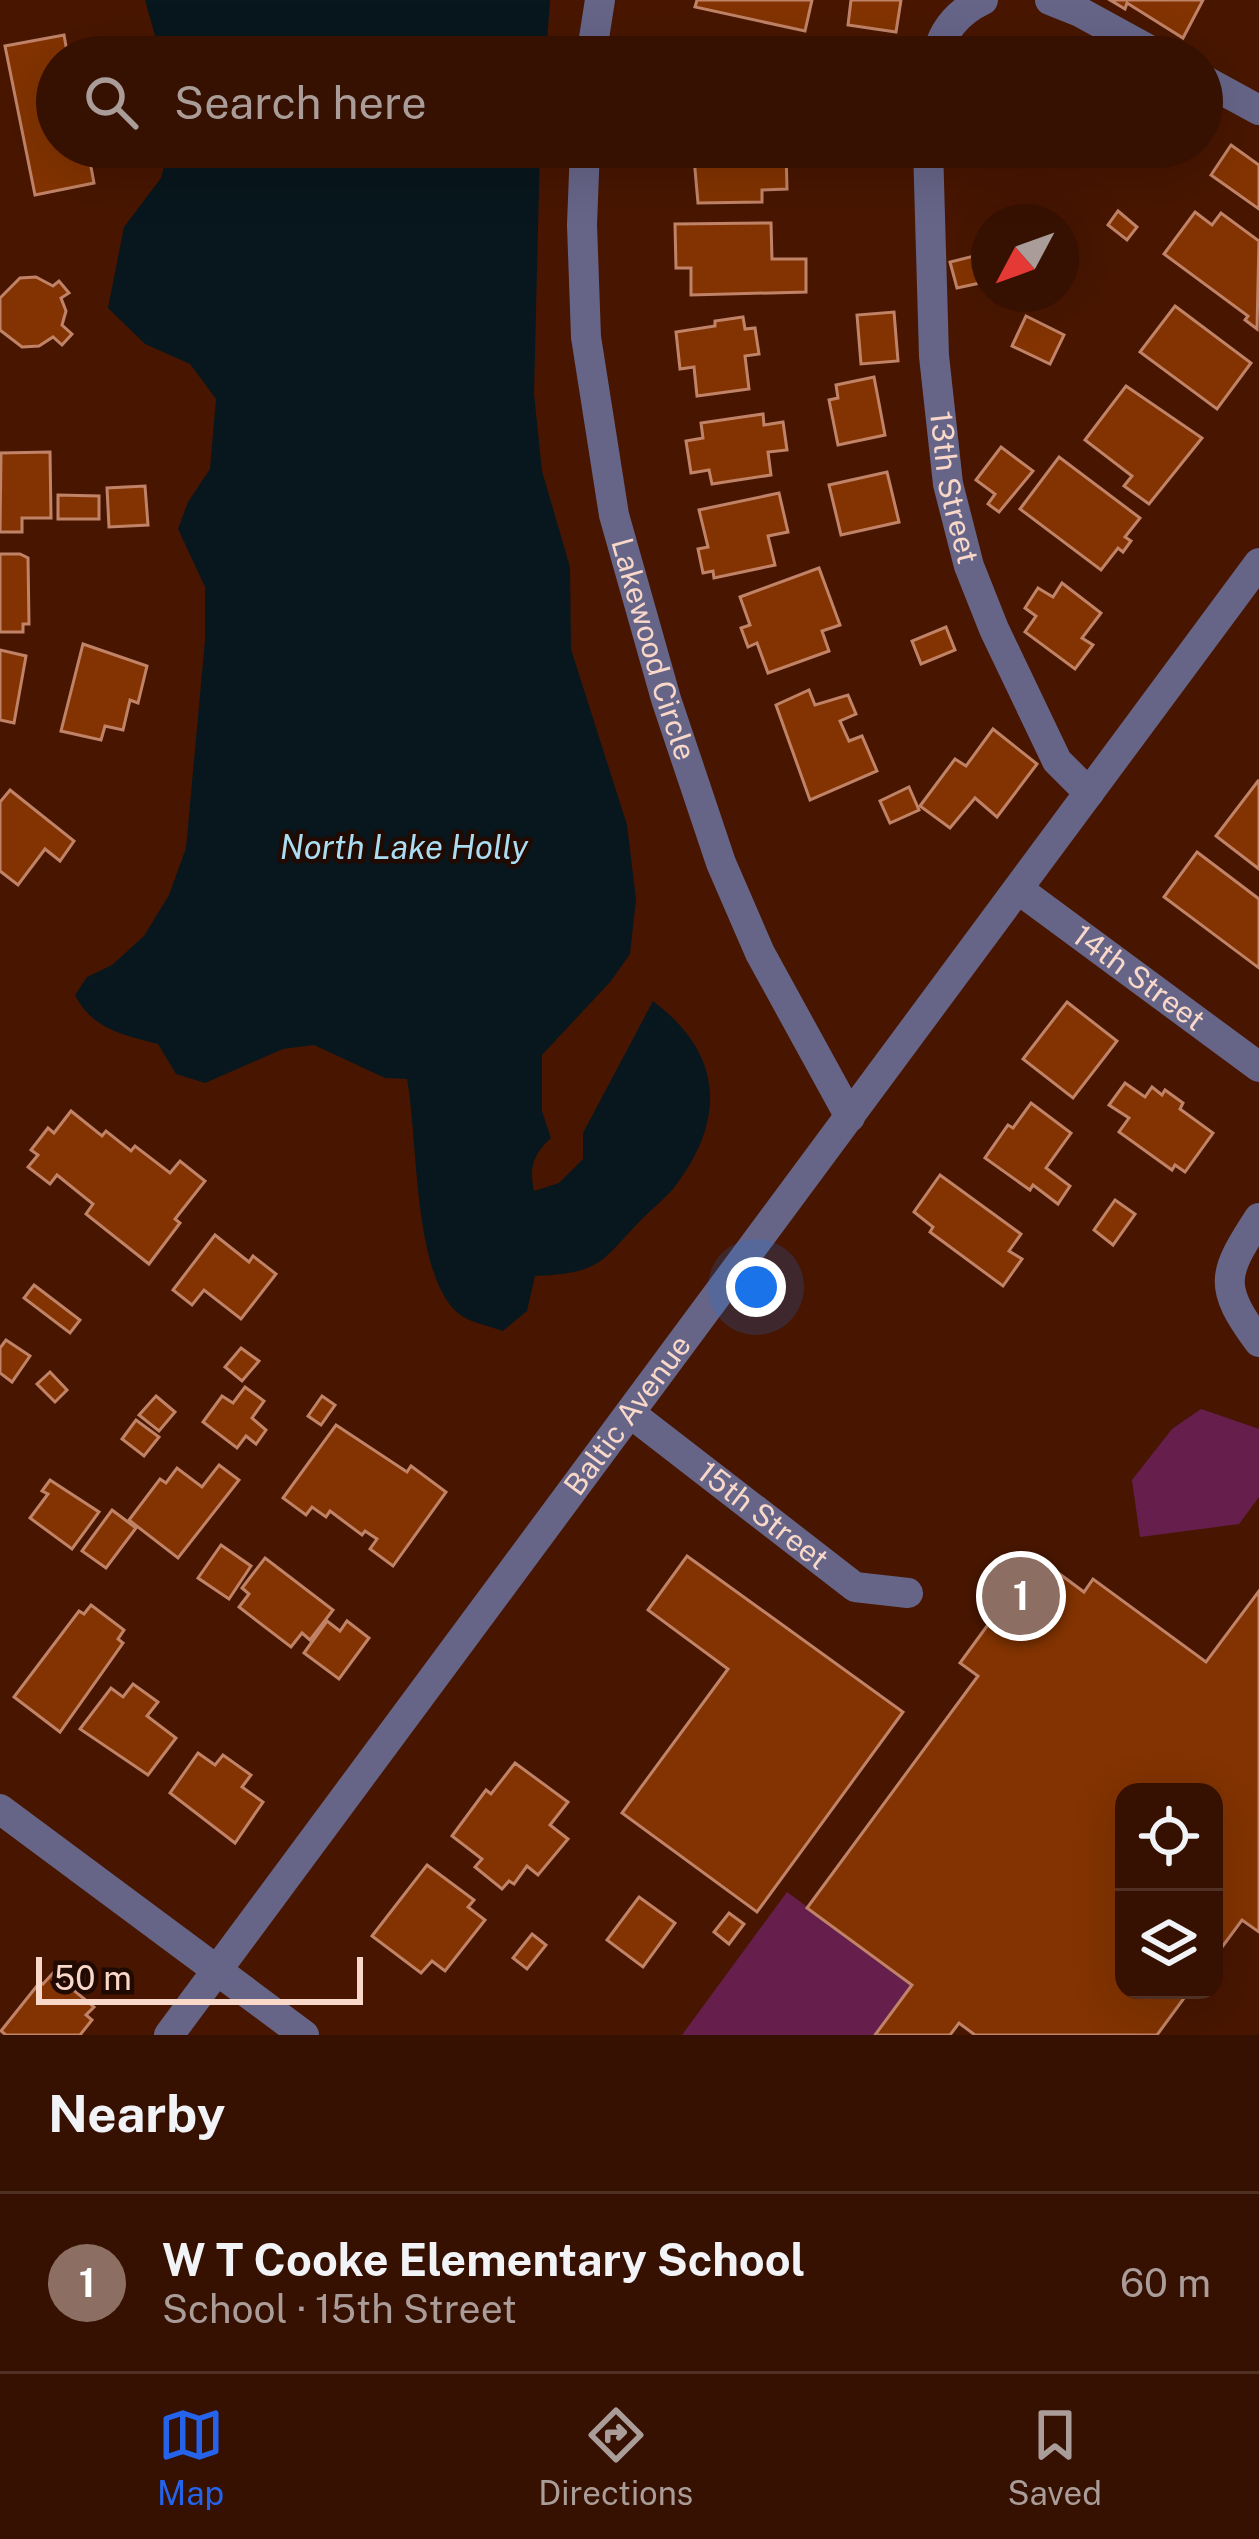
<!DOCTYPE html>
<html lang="en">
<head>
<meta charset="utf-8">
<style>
  body { margin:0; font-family:"Public Sans",sans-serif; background:#3d190a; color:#f1f3f6 }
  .controls { position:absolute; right:36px; bottom:36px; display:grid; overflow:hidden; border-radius:24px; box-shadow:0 12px 48px #0002 }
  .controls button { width:108px; height:108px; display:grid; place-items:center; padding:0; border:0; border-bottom:3px solid #503022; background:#361000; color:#f1f3f6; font:60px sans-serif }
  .compass { position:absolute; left:971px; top:204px; width:108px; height:108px; border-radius:50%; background:#361000; box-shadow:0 12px 48px #0002; rotate:229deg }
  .scale { position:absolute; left:36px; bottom:30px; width:327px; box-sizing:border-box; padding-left:12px; border:6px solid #f9d8c9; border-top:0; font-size:33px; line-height:42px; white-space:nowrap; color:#f9d8c9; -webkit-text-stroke:9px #200a02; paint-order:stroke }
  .you { position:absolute; left:756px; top:1287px; width:42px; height:42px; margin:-30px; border:9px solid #fff; border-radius:50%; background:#1a73e8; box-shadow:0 0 0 18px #1a73e833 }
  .badge { display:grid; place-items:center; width:78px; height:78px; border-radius:50%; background:#2563eb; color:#fff; font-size:39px; font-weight:700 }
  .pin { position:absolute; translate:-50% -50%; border:6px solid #fff; box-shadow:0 3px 12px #0006 }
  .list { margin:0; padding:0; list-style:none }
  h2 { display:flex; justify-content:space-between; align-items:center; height:156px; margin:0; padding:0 48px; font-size:51px }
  h2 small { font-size:39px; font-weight:400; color:#aa9d99 }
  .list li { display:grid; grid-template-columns:78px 1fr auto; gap:36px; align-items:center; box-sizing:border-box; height:180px; padding:0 48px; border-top:3px solid #503022 }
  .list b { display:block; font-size:45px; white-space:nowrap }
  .list p { margin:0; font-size:39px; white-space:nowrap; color:#aa9d99 }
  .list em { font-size:39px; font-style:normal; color:#aa9d99 }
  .icon { flex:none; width:66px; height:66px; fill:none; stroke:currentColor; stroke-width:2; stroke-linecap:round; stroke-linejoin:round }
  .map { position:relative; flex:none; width:1259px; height:2035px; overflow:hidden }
  .search { position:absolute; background:#361000; box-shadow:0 12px 48px #0002; left:36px; right:36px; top:36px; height:132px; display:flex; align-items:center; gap:30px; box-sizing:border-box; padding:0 42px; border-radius:66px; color:#aa9d99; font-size:45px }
  .sheet { height:336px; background:#361000 }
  nav { display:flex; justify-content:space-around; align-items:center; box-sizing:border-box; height:168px; border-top:3px solid #503022; background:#361000; font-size:33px; color:#aa9d99 }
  nav a { display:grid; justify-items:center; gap:6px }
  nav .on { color:#2563eb }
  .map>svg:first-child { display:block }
</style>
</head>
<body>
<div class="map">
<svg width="1259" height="2035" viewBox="0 0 1259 2035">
  <rect width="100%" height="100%" fill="#481600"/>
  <g fill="#661f4d">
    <path d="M1201,1409L1259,1429V1497L1239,1524L1140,1537L1132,1480L1172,1429Z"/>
    <path d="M787,1892L912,1985L875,2035H682Z"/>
  </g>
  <g fill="#08171d">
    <path d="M145,0H550L546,57H161Z"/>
    <path d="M169,147H540L534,394L542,471L570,567L571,649L627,825L636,899L630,954L611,981L542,1055V1111L551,1138C533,1155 529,1167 534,1191L559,1183L583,1159V1133L653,1001C722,1053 727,1117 676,1185C667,1197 654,1207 643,1218C600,1262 603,1273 535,1276L527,1311L503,1331C489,1326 471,1323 459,1314C413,1278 418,1136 407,1079L385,1078L314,1045L283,1049L205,1083L176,1074L158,1044C123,1035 92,1029 75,995L87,977L112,965L144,936L169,895L186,848L205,640V587L178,529L188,502L210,469L216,399L190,364L145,344L108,308L124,227L161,178Z"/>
  </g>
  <g fill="#823301" stroke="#c08368" stroke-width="3">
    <path d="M697,0H812L805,31L695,7Z"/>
    <path d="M851,0H901L896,32L848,25Z"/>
    <path d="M1110,0H1203L1183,38L1127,3L1125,9Z"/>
    <path d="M64,35L68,57H57V147H93L88,151L94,183L35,195L5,46Z"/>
    <path d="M676,41L784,51L783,57H674Z"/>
    <path d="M1231,145L1259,165V209L1211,175Z"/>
    <path d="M693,147L786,149L787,189L762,190V202L698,203Z"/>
    <path d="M1118,211L1137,227L1127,240L1108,225Z"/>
    <path d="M1195,212L1212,225L1221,213L1259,241L1257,329L1245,320L1248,316L1164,254Z"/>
    <path d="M771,223L772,259H806V292L691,295V268H676L675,224Z"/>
    <path d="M974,256L980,283L957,288L950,262Z"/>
    <path d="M36,277L53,286L59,281L69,293L61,298L66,311L62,325L72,334L62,345L53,337L39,346L22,347L0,330V298L20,278Z"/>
    <path d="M1175,306L1251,363L1217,409L1140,352Z"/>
    <path d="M894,312L898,361L861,364L857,315Z"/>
    <path d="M1026,316L1064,335L1050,364L1012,346Z"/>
    <path d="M743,317L745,329L755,328L759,354L745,356L749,389L697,396L694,367L680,369L676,332L715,326V321Z"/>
    <path d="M874,377L885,435L838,445L829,400L838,398L836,385Z"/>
    <path d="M1126,386L1202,438L1149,504L1124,486L1132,476L1085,440Z"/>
    <path d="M763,414L764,425L783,422L787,450L768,452L771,475L712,484L709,470L691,473L686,441L703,438L701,423Z"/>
    <path d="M1001,447L1033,471L999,512L988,504L995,494L976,480Z"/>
    <path d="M50,452L51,518H22V532H0L1,453Z"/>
    <path d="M1059,457L1140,518L1125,537L1131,541L1123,552L1118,548L1101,570L1020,509Z"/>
    <path d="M887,472L899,522L841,535L829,485Z"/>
    <path d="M145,486L148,525L109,527L107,488Z"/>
    <path d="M779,493L788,532L768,536L775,565L714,578L713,571L703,573L698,549L708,547L699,510Z"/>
    <path d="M58,495L99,496V519H58Z"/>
    <path d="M0,554H20L28,558L29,624H23V632H0Z"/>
    <path d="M819,568L840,625L822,631L829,651L768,673L757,643L748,647L741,628L750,625L740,597Z"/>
    <path d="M1062,583L1101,613L1082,638L1093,645L1075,669L1025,632L1036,616L1025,608L1038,588L1053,597Z"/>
    <path d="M946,627L955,650L921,664L912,641Z"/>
    <path d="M83,644L147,666L138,703L130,700L123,730L105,726L101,740L61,731Z"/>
    <path d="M0,650L26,656L14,723L0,720Z"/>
    <path d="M809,690L815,705L848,695L856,714L840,721L849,741L862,736L877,771L810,800L776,705Z"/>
    <path d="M993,729L1037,764L997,817L975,798L950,828L920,806L955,759L966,766Z"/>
    <path d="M1258,781L1259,782V869L1216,836Z"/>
    <path d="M909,787L919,810L890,823L880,801Z"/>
    <path d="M10,790L74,841L60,861L45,849L18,885L0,871V802Z"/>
    <path d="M1197,852L1259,899V968L1164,897Z"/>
    <path d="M1067,1002L1117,1041L1073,1098L1023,1059Z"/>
    <path d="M1125,1083L1145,1097L1152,1087L1162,1095L1165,1090L1183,1103L1180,1109L1213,1133L1185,1172L1175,1165L1172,1170L1119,1132L1129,1118L1109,1105Z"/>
    <path d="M1031,1103L1071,1133L1046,1168L1070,1186L1058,1204L1033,1185L1030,1190L985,1158L1008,1125L1013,1128Z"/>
    <path d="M71,1111L102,1136L106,1131L131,1151L135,1146L170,1173L180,1161L205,1181L175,1219L180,1223L149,1264L86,1214L93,1204L57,1175L50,1184L28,1167L38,1155L31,1150L48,1128L54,1133Z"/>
    <path d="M940,1175L1021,1234L1009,1251L1022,1259L1003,1286L930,1232L933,1227L914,1212Z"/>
    <path d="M1115,1200L1135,1214L1113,1245L1094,1230Z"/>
    <path d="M215,1235L249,1262L253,1256L276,1274L241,1319L204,1290L192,1305L173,1290Z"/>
    <path d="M34,1285L80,1320L70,1333L24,1298Z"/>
    <path d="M6,1340L30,1356L12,1382L0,1373V1348Z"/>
    <path d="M241,1348L259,1361L242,1381L225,1367Z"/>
    <path d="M50,1372L67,1390L55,1402L37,1384Z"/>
    <path d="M245,1387L264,1401L252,1418L266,1430L256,1444L246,1436L237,1448L203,1422L222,1396L233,1403Z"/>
    <path d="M156,1396L175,1412L159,1431L139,1415Z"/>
    <path d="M322,1396L335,1405L321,1425L308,1416Z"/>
    <path d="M136,1420L159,1437L144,1456L122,1439Z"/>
    <path d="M336,1425L407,1472L411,1466L446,1492L393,1566L370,1549L377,1539L365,1531L362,1535L330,1511L326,1517L312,1507L306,1515L283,1498Z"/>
    <path d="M219,1465L239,1480L178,1558L129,1520L160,1479L166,1483L177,1468L202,1487Z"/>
    <path d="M50,1480L99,1512L72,1549L30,1518L48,1494L42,1491Z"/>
    <path d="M112,1510L136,1528L106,1568L82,1551Z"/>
    <path d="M221,1545L251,1566L229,1599L198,1578Z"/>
    <path d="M687,1556L903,1712L757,1912L622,1813L728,1669L648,1610Z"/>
    <path d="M265,1558L333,1610L310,1640L302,1633L291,1647L239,1607L249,1594L242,1588Z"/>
    <path d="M1057,1572L1084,1592L1093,1579L1206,1662L1259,1591V1932L1242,1920L1214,1958V1792H1124V1990H1190L1157,2035H975L959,2023L950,2035H875L912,1985L807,1908L978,1676L960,1663L1017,1585L1036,1600Z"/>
    <path d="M91,1605L124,1630L118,1639L123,1643L60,1732L14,1697L79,1611L84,1614Z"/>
    <path d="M327,1621L340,1631L347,1621L369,1638L339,1679L304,1653Z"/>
    <path d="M133,1684L158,1702L147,1716L176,1738L148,1775L80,1729L111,1688L123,1697Z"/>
    <path d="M198,1753L215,1765L223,1755L251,1775L242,1787L263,1802L235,1843L170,1793Z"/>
    <path d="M515,1763L568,1802L550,1825L568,1839L538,1875L527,1866L514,1884L509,1881L502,1889L475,1867L482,1859L452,1836L486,1790L491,1794Z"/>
    <path d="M427,1865L474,1900L468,1907L485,1920L445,1971L432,1961L421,1973L372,1936Z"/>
    <path d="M639,1897L675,1923L643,1967L607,1940Z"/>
    <path d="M729,1913L744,1924L729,1944L714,1932Z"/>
    <path d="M532,1934L546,1945L527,1969L513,1958Z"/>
    <path d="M53,1973L94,2007L86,2015L92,2020L80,2035H6L1,2031L40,1982L43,1984Z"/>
  </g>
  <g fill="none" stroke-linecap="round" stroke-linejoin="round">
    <g stroke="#666588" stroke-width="30">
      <path d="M1050,0L1080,12L1162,57"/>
      <path d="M591,57L600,0"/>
      <path d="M937,57C942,30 958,12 983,0"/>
      <path d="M1202,79L1259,110"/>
      <path id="s1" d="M585,147L582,225L586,337L614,515L666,699L721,863L760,953L850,1117"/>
      <path id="s2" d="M928,147L934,356L948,484L969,566L994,629L1057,761L1089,793"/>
      <path id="s3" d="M1018,889L1259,1067"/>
      <path d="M1259,1218C1222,1275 1218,1286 1259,1342"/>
      <path id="s4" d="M630,1413L855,1587L908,1593"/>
      <path d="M0,1809L304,2035"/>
      <path id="s5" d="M169,2035L1259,563"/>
    </g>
  </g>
  <g text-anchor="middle" stroke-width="9" stroke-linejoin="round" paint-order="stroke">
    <g font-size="30" fill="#f9d8c9" stroke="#200a02">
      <text dy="10" stroke="none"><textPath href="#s2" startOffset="342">13th Street</textPath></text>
      <text dy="10" stroke="none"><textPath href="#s1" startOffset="510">Lakewood Circle</textPath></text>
      <text dy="10" stroke="none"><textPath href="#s3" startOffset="150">14th Street</textPath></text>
      <text dy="10" stroke="none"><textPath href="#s5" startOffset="771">Baltic Avenue</textPath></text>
      <text dy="10" stroke="none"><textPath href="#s4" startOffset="168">15th Street</textPath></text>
    </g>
    <g font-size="33" font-style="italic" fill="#aaddf2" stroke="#200a02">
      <text x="404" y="859">North Lake Holly</text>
    </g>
  </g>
</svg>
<div class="controls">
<button><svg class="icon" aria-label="locate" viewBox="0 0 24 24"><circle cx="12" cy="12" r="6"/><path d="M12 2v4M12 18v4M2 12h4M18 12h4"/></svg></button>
<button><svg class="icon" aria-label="layers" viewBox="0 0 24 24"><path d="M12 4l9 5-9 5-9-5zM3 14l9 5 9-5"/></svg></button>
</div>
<svg class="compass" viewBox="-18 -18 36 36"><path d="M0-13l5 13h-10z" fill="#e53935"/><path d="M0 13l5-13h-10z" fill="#aa9d99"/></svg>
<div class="scale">50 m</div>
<div class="you"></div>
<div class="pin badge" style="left:1021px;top:1596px;background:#8d6e63">1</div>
<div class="search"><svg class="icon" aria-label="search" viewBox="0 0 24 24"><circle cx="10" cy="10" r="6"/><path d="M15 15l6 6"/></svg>Search here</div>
</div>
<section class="sheet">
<h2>Nearby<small></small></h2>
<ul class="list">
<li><span class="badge" style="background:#8d6e63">1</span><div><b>W T Cooke Elementary School</b><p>School · 15th Street</p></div><em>60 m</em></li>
</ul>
</section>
<nav>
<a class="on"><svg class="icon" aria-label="map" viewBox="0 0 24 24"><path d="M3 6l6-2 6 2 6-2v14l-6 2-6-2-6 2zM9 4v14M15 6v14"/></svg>Map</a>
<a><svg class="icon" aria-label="directions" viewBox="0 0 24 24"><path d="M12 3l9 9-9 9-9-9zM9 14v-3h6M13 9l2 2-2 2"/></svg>Directions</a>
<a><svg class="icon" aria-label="saved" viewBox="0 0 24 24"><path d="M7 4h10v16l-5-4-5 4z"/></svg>Saved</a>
</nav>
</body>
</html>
